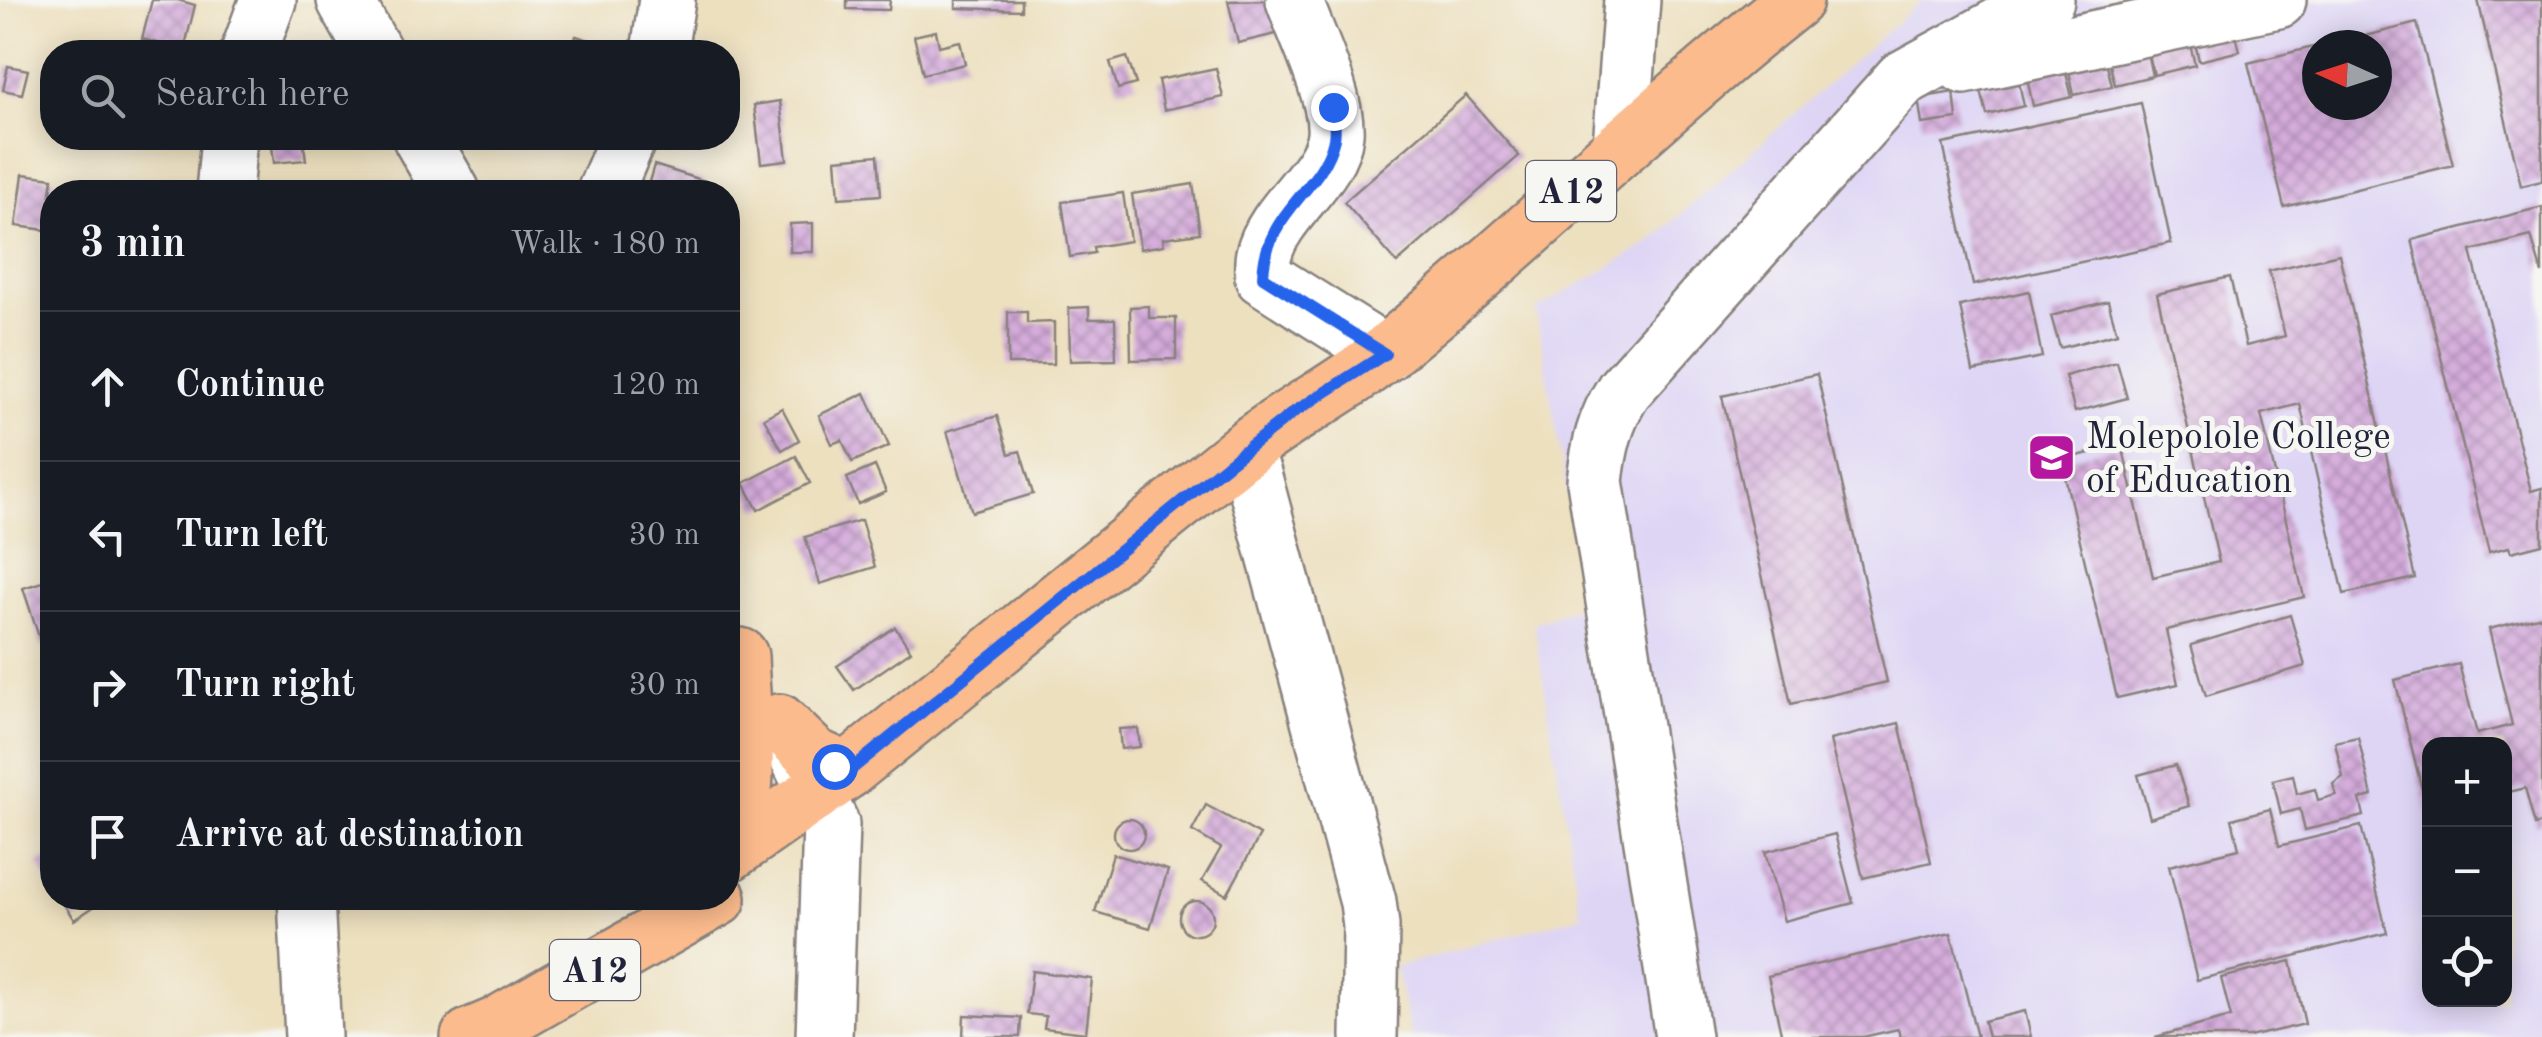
<!DOCTYPE html>
<html lang="en">
<head>
<meta charset="utf-8">
<style>
  body { margin:0; font-family:"Old Standard TT",serif; background:#242831; color:#f1f3f6 }
  .controls { position:absolute; right:30px; bottom:30px; display:grid; overflow:hidden; border-radius:20px; box-shadow:0 5px 25px #0003 }
  .controls button { width:90px; height:90px; display:grid; place-items:center; padding:0; border:0; border-bottom:2px solid #363941; background:#171b24; color:#f1f3f6; font:50px sans-serif }
  .compass { position:absolute; left:2302px; top:30px; width:90px; height:90px; border-radius:50%; background:#171b24; box-shadow:0 5px 25px #0003; rotate:273deg }
  .stop { position:absolute; width:30px; height:30px; margin:-22px; border:8px solid #2563eb; border-radius:50%; background:#fff }
  .stop.end { background:#2563eb; border-color:#fff; box-shadow:0 2px 10px #0008 }
  .list { margin:0; padding:0; list-style:none }
  h2 { display:flex; justify-content:space-between; align-items:center; height:130px; margin:0; padding:0 40px; font-size:42px }
  h2 small { font-size:32px; font-weight:400; color:#9ea1a6 }
  .list li { display:grid; grid-template-columns:65px 1fr auto; gap:30px; align-items:center; box-sizing:border-box; height:150px; padding:0 40px; border-top:2px solid #363941 }
  .list b { display:block; font-size:38px; white-space:nowrap }
  .list em { font-size:32px; font-style:normal; color:#9ea1a6 }
  .icon { flex:none; width:55px; height:55px; fill:none; stroke:currentColor; stroke-width:2; stroke-linecap:round; stroke-linejoin:round }
  .map { position:relative; flex:none; width:2542px; height:1037px; overflow:hidden }
  .search { position:absolute; background:#171b24; box-shadow:0 5px 25px #0003; left:40px; top:40px; width:700px; height:110px; display:flex; align-items:center; gap:25px; box-sizing:border-box; padding:0 35px; border-radius:40px; color:#9ea1a6; font-size:38px }
  .panel { position:absolute; background:#171b24; box-shadow:0 5px 25px #0003; left:40px; top:180px; width:700px; height:730px; border-radius:40px }
  .map>svg:first-child { display:block }
</style>
</head>
<body>
<div class="map">
<svg width="2542" height="1037" viewBox="0 0 2542 1037">
  <defs>
    <pattern id="building-cross-hatch" width="8" height="8" patternUnits="userSpaceOnUse" patternTransform="scale(2.5)"><rect width="8" height="8" fill="#d5acdb"/><path d="M0 0l8 8M0 8l8-8" fill="none" stroke="#ac8cb3"/></pattern>
  </defs>
  <rect width="100%" height="100%" fill="#f6f6f2"/>
  <filter id="ink" filterUnits="userSpaceOnUse"><feTurbulence type="fractalNoise" baseFrequency=".01" numOctaves="2"/><feDisplacementMap in="SourceGraphic" scale="20" xChannelSelector="R" yChannelSelector="G"/><feConvolveMatrix kernelMatrix="1 2 1 2 8 2 1 2 1" color-interpolation-filters="sRGB"/></filter>
  <filter id="wash" filterUnits="userSpaceOnUse"><feTurbulence type="fractalNoise" baseFrequency=".0048" numOctaves="4" result="noise"/><feDisplacementMap in="SourceGraphic" scale="40" xChannelSelector="R" yChannelSelector="G"/><feGaussianBlur stdDeviation="2.25" result="paint"/><feColorMatrix in="noise" values="0 0 0 0 0 0 0 0 0 0 0 0 0 0 0 0 0 1.4 0 .05"/><feComposite in="paint" operator="in"/></filter>
  <g filter="url(#wash)">
    <rect width="100%" height="100%" fill="#ede0bf"/>
    <path fill="#ded5f5" fill-rule="evenodd" d="M1922,0H2542V1037H1411L1395,967L1581,916L1534,623L1586,604L1536,310L1648,244ZM2317,45H2377V105H2317ZM2430,744H2504V1000H2430Z"/>
    <g id="blocks">
      <g fill="url(#building-cross-hatch)">
        <path d="M152,0H178L195,5L184,50L142,39Z"/>
        <path d="M847,0H890L889,10L847,9Z"/>
        <path d="M956,0H1021V10L956,8Z"/>
        <path d="M1272,0L1280,33L1238,43L1228,1Z"/>
        <path d="M2478,0H2542V181L2521,186Z"/>
        <path d="M2233,23L2240,51L2199,61L2193,33Z"/>
        <path d="M2417,23L2453,165L2284,207L2248,63L2317,46V105H2377V45H2346L2345,41Z"/>
        <path d="M936,31L939,46L960,41L965,64L923,74L914,36Z"/>
        <path d="M576,36L628,52H571Z"/>
        <path d="M2188,36L2195,65L2154,75L2147,46Z"/>
        <path d="M2146,47L2152,76L2115,85L2108,57Z"/>
        <path d="M1127,57L1136,84L1118,89L1110,62Z"/>
        <path d="M2105,57L2112,86L2074,95L2068,67Z"/>
        <path d="M8,66L28,70L22,94L3,90Z"/>
        <path d="M1216,68L1223,97L1164,110L1158,80Z"/>
        <path d="M2065,69L2072,97L2033,106L2027,78Z"/>
        <path d="M2018,78L2024,106L1987,115L1980,87Z"/>
        <path d="M1954,92L1957,119L1922,124L1918,98Z"/>
        <path d="M1466,95L1519,156L1397,263L1344,202Z"/>
        <path d="M780,101L787,160L761,163L754,105Z"/>
        <path d="M2141,103L2171,243L1973,285L1943,144Z"/>
        <path d="M271,138H303L306,160L274,163Z"/>
        <path d="M878,155L881,195L839,198L836,159Z"/>
        <path d="M654,165L705,181L702,192H646Z"/>
        <path d="M23,174L53,178L46,230L16,226Z"/>
        <path d="M1193,184L1200,233L1163,238L1164,245L1140,249L1132,194Z"/>
        <path d="M1123,193L1130,241L1093,247L1094,253L1070,257L1062,202Z"/>
        <path d="M2542,207V274L2531,236L2471,251L2531,491L2542,488V544L2511,552L2509,547L2489,552L2412,240Z"/>
        <path d="M813,223V252H790V224Z"/>
        <path d="M2339,254L2415,578L2344,594L2300,404L2261,414L2304,597L2166,630L2178,684L2117,698L2061,460L2122,445L2153,577L2219,562L2157,294L2230,277L2246,346L2285,336L2269,271Z"/>
        <path d="M2029,291L2042,357L1973,371L1960,306Z"/>
        <path d="M2108,301L2117,333L2060,348L2051,316Z"/>
        <path d="M1149,306V318H1176V359L1131,360L1130,307Z"/>
        <path d="M1089,307V319H1115L1116,360L1070,361L1069,308Z"/>
        <path d="M1008,312H1027V323L1054,322V364H1008Z"/>
        <path d="M2117,362L2127,398L2075,412L2065,376Z"/>
        <path d="M1817,374L1887,682L1791,704L1722,396Z"/>
        <path d="M865,393L889,446L852,462L842,440L832,444L819,415Z"/>
        <path d="M782,408L799,440L782,450L764,418Z"/>
        <path d="M997,416L1009,454L1020,451L1033,494L972,512L947,431Z"/>
        <path d="M796,456L810,483L758,510L744,483Z"/>
        <path d="M875,466L886,492L858,504L847,478Z"/>
        <path d="M861,520L875,567L820,584L805,537Z"/>
        <path d="M52,579V643L42,646L23,588Z"/>
        <path d="M2290,615L2305,666L2206,696L2191,645Z"/>
        <path d="M2542,616V823L2535,825L2525,788L2504,793V744H2430L2428,814L2395,680L2459,664L2477,734L2512,725L2489,629Z"/>
        <path d="M895,627L911,651L854,690L837,666Z"/>
        <path d="M1899,723L1931,862L1863,878L1830,740Z"/>
        <path d="M1138,728L1140,747L1121,749L1119,729Z"/>
        <path d="M2358,737L2372,796L2360,799L2364,816L2305,830L2300,809L2281,814L2273,780L2293,775L2297,794L2315,789L2318,800L2336,795L2333,784L2343,777L2335,742Z"/>
        <path d="M2176,765L2189,806L2150,818L2138,775Z"/>
        <path d="M1206,805L1260,835L1227,895L1202,881L1221,848L1192,831Z"/>
        <path d="M2270,809L2279,846L2361,826L2387,933L2197,980L2169,866L2239,849L2232,819Z"/>
        <circle cx="1129" cy="834" r="15"/>
        <path d="M1835,834L1853,903L1784,921L1765,852Z"/>
        <path d="M1113,854L1168,870L1150,928L1095,912Z"/>
        <path d="M52,855V886L38,864Z"/>
        <path d="M60,898H94L98,904L74,920Z"/>
        <circle cx="1196" cy="918" r="17"/>
        <path d="M1951,933L1977,1037H1900L1898,1029L1863,1037H1782L1768,976Z"/>
        <path d="M2291,961L2305,1024L2249,1037H2155L2231,1017L2221,978Z"/>
        <path d="M1032,971L1092,979L1086,1033L1044,1028L1046,1016L1027,1014Z"/>
        <path d="M2025,1011L2031,1037H1988L1984,1021Z"/>
        <path d="M964,1015L1021,1018L1020,1037H963Z"/>
      </g>
    </g>
  </g>
  <g filter="url(#ink)">
    <use href="#blocks" fill-opacity="0" stroke="#88817d" stroke-width="2.5"/>
    <g fill="none" stroke-linecap="round" stroke-linejoin="round">
      <defs>
        <g id="minor">
          <path d="M345,0L374,52"/>
          <path d="M1294,0C1306,34 1338,99 1335,134C1331,176 1274,211 1264,254C1262,261 1263,270 1263,277L1385,354"/>
          <path d="M249,52L268,0"/>
          <path d="M659,52L667,0"/>
          <path d="M1964,66L2278,0"/>
          <path d="M421,138L452,192"/>
          <path d="M1621,146L1632,0"/>
          <path d="M224,192L229,138"/>
          <path d="M605,192L628,138"/>
          <path d="M1253,474L1368,902L1371,926L1369,1037"/>
          <path d="M795,751L831,824L824,1037"/>
          <path d="M306,898L313,1037"/>
          <path d="M1683,1037L1595,481C1599,446 1605,420 1624,390L1902,79L2046,0"/>
        </g>
        <g id="major">
          <path d="M779,722L814,756L847,771"/>
          <path d="M728,853C756,796 742,718 740,656"/>
          <path d="M728,854L847,771L1250,445C1295,411 1346,386 1389,350C1527,237 1655,111 1795,0"/>
          <path d="M469,1037L495,1026L718,898"/>
        </g>
      </defs>
      <use href="#minor" stroke="#88817d" stroke-width="60"/>
      <use href="#major" stroke="#88817d" stroke-width="60"/>
      <use href="#minor" stroke="#fff" stroke-width="55"/>
      <use href="#major" stroke="#fbbb8d" stroke-width="55"/>
    </g>
  </g>
  <g fill="none" stroke-linecap="round" stroke-linejoin="round" filter="url(#ink)">
    <path stroke="#2563eb" stroke-width="12" d="M834,766L848,772L1230,462L1294,412L1385,354L1263,277C1265,211 1322,191 1334,139C1336,129 1334,117 1333,107"/>
  </g>
  <defs>
    <symbol id="university-square" viewBox="-11 -11 22 22"><rect x="-9" y="-9" width="18" height="18" rx="4" fill="#b5179e" stroke="#f6f6f2"/><path d="M0-5L7-2L0 1L-7-2ZM-4 1L0 2.5L4 1V4Q0 6-4 4Z" fill="#fff"/></symbol>
  </defs>
  <g fill-rule="evenodd">
    <use href="#university-square" x="2024" y="430" width="55" height="55"/>
  </g>
  <g text-anchor="middle" stroke-width="10" stroke-linejoin="round" paint-order="stroke">
    <g fill="#f6f6f2" stroke="#626272" stroke-width="2.5">
      <rect x="1526" y="161" width="90" height="60" rx="8"/>
      <rect x="550" y="940" width="90" height="60" rx="8"/>
    </g>
    <g font-size="35" font-weight="bold" fill="#22223b">
      <text x="1571" y="203">A12</text>
      <text x="595" y="982">A12</text>
    </g>
    <g font-size="38" fill="#22223b" stroke="#f6f6f2" text-anchor="start">
      <text x="2086" y="448">Molepolole College<tspan x="2086" dy="44">of Education</tspan></text>
    </g>
  </g>
</svg>
<div class="controls">
<button>+</button>
<button>−</button>
<button><svg class="icon" aria-label="locate" viewBox="0 0 24 24"><circle cx="12" cy="12" r="6"/><path d="M12 2v4M12 18v4M2 12h4M18 12h4"/></svg></button>
</div>
<svg class="compass" viewBox="-18 -18 36 36"><path d="M0-13l5 13h-10z" fill="#e53935"/><path d="M0 13l5-13h-10z" fill="#9ea1a6"/></svg>
<div class="stop" style="left:834px;top:766px"></div>
<div class="stop end" style="left:1333px;top:107px"></div>
<div class="search"><svg class="icon" aria-label="search" viewBox="0 0 24 24"><circle cx="10" cy="10" r="6"/><path d="M15 15l6 6"/></svg>Search here</div>
<section class="panel">
<h2>3 min<small>Walk · 180 m</small></h2>
<ul class="list">
<li><svg class="icon" aria-label="ahead" viewBox="0 0 24 24"><path d="M12 20V5M6 11l6-6 6 6"/></svg><div><b>Continue</b></div><em>120 m</em></li>
<li><svg class="icon" aria-label="left" viewBox="0 0 24 24"><path d="M17 20v-9H6M10 6l-5 5 5 5"/></svg><div><b>Turn left</b></div><em>30 m</em></li>
<li><svg class="icon" aria-label="right" viewBox="0 0 24 24"><path d="M7 20v-9h11M14 6l5 5-5 5"/></svg><div><b>Turn right</b></div><em>30 m</em></li>
<li><svg class="icon" aria-label="arrive" viewBox="0 0 24 24"><path d="M6 21V4h12l-3 4 3 4H6"/></svg><div><b>Arrive at destination</b></div></li>
</ul>
</section>
</div>
</body>
</html>
